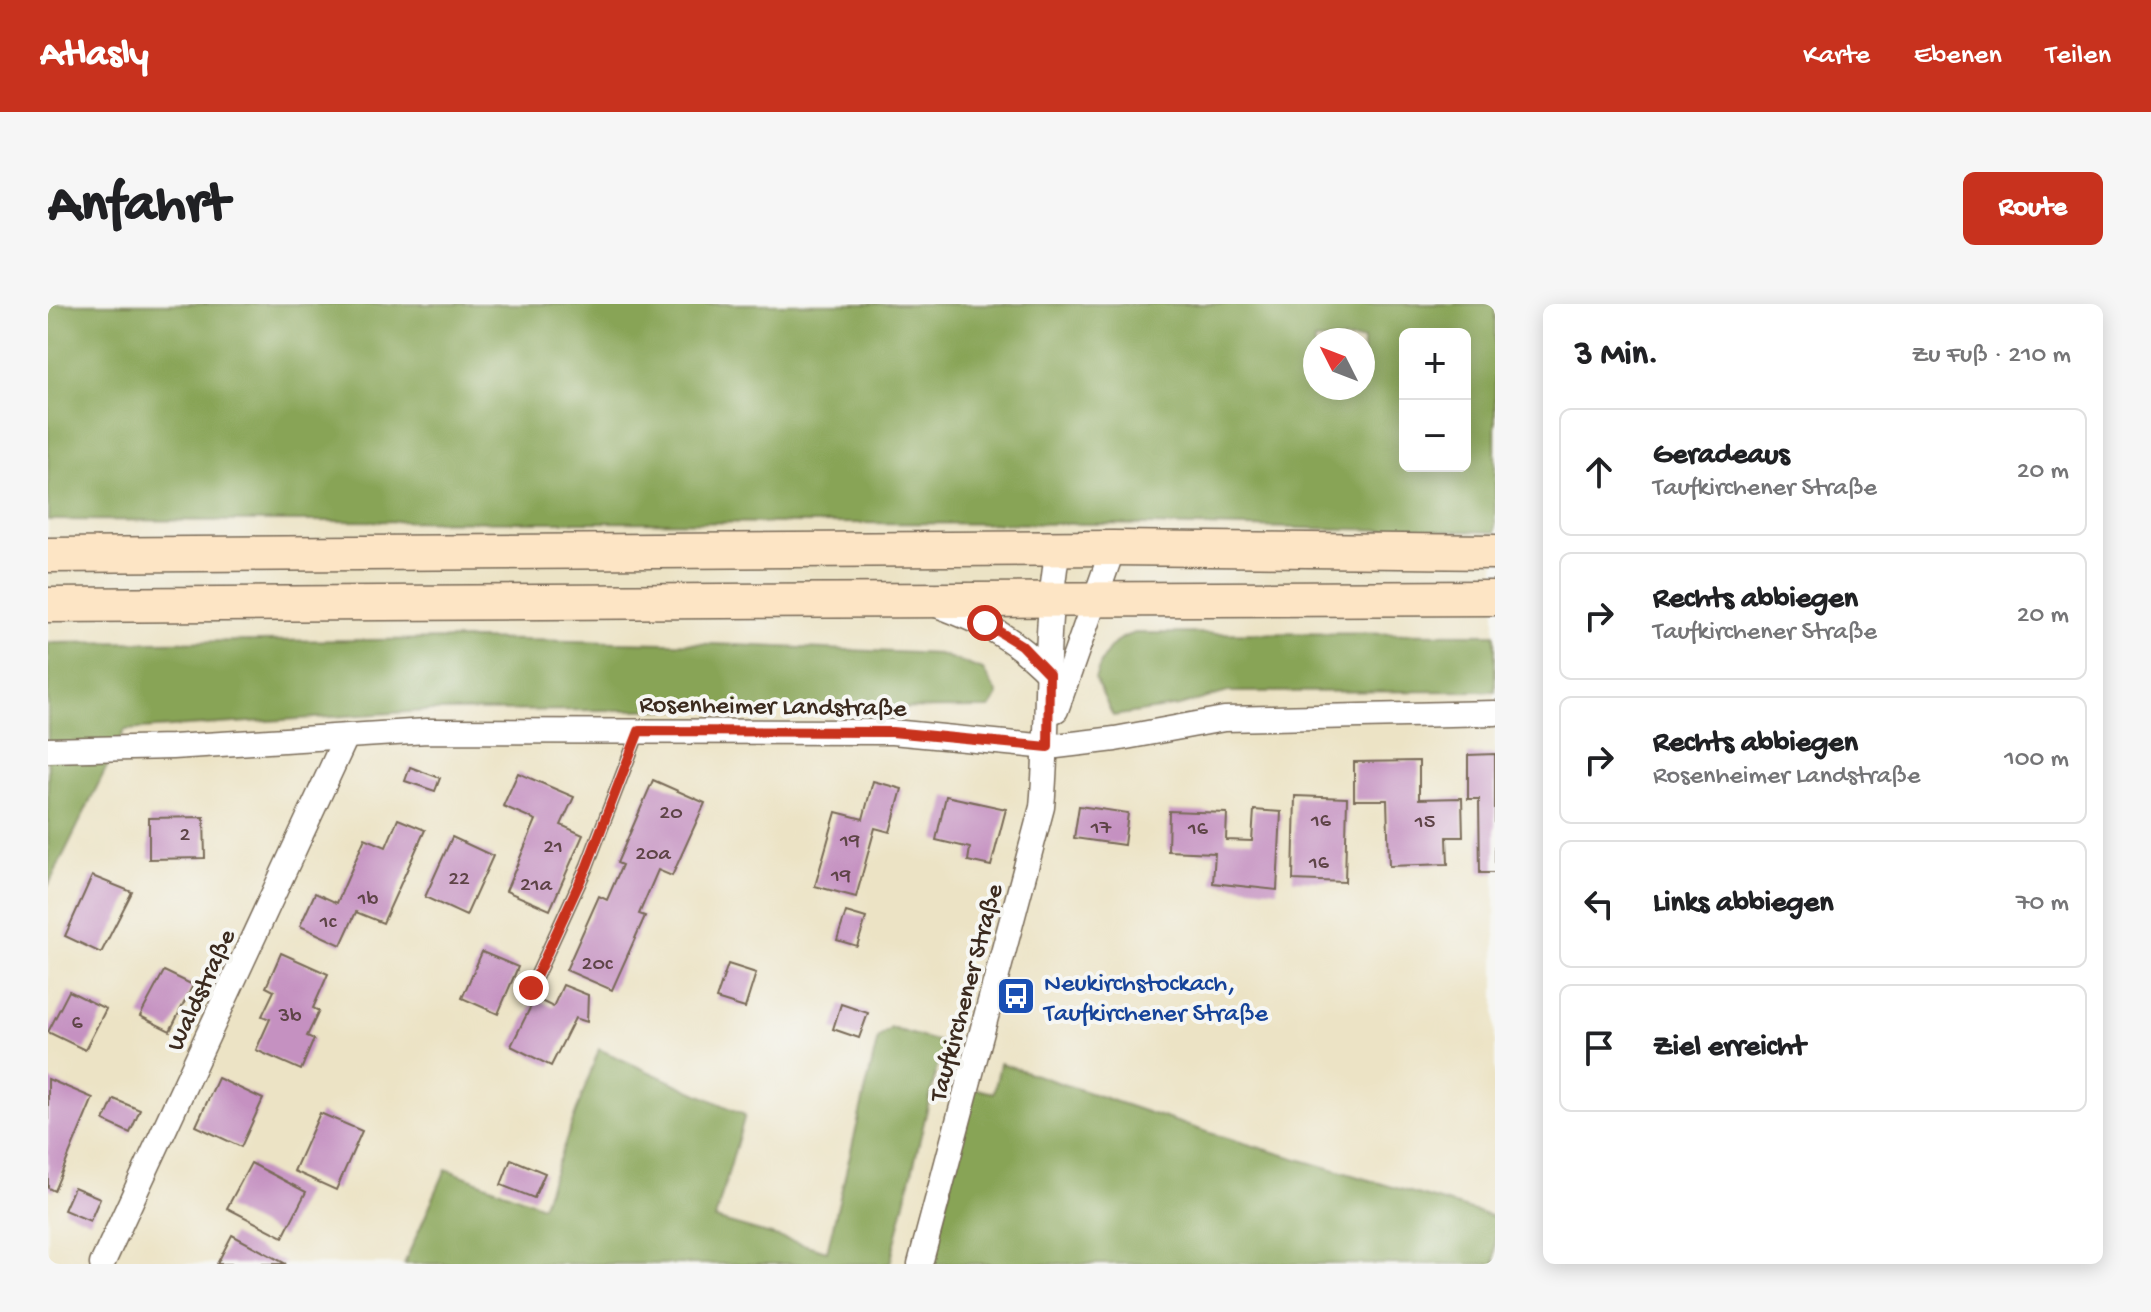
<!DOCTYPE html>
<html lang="de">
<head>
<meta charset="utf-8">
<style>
  body { margin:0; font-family:"Gochi Hand",sans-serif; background:#f6f6f6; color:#202124 }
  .controls { position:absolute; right:24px; top:24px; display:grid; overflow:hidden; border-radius:12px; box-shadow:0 4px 20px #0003 }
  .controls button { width:72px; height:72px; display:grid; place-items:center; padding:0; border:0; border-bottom:2px solid #e0e0e0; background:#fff; color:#202124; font:40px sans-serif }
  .compass { position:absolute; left:1255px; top:24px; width:72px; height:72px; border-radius:50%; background:#fff; box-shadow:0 4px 20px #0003; rotate:312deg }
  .stop { position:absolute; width:24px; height:24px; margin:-18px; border:6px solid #c8321e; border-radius:50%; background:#fff }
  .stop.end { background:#c8321e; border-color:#fff; box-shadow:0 2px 8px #0008 }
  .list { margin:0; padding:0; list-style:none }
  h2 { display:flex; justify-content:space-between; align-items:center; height:104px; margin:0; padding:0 32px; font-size:34px }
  h2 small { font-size:26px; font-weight:400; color:#757577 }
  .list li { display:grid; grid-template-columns:52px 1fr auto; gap:24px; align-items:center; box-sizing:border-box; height:128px; margin:0 16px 16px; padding:0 16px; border:2px solid #e0e0e0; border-radius:12px }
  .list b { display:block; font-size:30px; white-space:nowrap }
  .list p { margin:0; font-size:26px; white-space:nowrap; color:#757577 }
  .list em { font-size:26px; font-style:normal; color:#757577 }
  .icon { flex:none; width:44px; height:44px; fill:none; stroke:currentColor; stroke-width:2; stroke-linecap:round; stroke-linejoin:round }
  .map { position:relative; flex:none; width:1447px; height:960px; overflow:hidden; border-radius:12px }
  header { display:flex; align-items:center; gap:48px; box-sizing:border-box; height:112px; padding:0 40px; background:#c8321e; color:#fff }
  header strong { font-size:38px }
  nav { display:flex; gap:44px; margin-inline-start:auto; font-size:28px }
  .intro { display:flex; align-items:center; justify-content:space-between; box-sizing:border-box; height:192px; padding:0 48px }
  h1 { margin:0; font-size:56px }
  .button { padding:20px 36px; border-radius:12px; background:#c8321e; color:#fff; font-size:28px; font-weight:700 }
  main { display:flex; gap:48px; padding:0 48px }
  aside { flex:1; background:#fff; border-radius:12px; box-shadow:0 4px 20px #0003 }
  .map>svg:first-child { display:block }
</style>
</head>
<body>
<header>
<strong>Atlasly</strong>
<nav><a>Karte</a><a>Ebenen</a><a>Teilen</a></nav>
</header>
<div class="intro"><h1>Anfahrt</h1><a class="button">Route</a></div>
<main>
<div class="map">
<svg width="1447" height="960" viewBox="0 0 1447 960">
  <rect width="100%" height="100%" fill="#f6f6f2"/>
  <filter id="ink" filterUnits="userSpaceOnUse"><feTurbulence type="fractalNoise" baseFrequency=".0125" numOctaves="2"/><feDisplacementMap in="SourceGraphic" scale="16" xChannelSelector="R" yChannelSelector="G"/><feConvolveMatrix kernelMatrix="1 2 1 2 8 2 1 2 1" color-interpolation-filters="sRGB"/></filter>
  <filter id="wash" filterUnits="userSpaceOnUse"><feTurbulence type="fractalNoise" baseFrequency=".006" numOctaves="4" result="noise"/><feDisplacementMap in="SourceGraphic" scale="32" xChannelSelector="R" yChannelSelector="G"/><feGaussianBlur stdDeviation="1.8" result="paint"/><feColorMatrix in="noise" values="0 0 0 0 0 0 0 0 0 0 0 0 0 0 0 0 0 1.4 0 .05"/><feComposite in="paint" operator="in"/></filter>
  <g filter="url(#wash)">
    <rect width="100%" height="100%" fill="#ece3c5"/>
    <g fill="#88a456" stroke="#62673a" stroke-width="2" fill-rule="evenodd">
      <path d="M0,0H1447V228L1051,220L0,216ZM1417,30V162H1357V30ZM1315,36V84H1267V36Z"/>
      <path d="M1087,329L1447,330V387L1180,388L1131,402L1065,412L1047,375C1054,353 1063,335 1087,329Z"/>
      <path d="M427,335L665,340L891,350L935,366L950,391L942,404L376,407L77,426L0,582V339Z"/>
      <path d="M843,724L895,739L842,960H356L398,865L494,902L551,745L697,811L667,915L779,947L830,734Z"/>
      <path d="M952,759L1162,829L1447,913V960H884L924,784L946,789Z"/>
    </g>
    <g id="blocks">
      <g fill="#c591c1">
        <path d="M1447,450V569H1432L1431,495H1420V451Z"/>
        <path d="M1371,457V495L1414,494L1415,533H1399L1400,560L1341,562L1339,496H1306V458Z"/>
        <path d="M362,463L392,474L387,487L357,477Z"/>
        <path d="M470,469L526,493L513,521L535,531L502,606L458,587L488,516L455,502Z"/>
        <path d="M605,476L657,499L624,572L610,566L591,610L597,612L564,686L518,666L551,592L559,596L574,561L569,559Z"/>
        <path d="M825,477L854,485L842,528L827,524L808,593L767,582L788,508L815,515Z"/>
        <path d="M898,492L958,505L943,562L920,557L922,544L888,536Z"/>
        <path d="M1247,492L1299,494L1297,578L1245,576Z"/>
        <path d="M1031,502L1080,509L1076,541L1026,534Z"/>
        <path d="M1206,506L1233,508L1229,586L1165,579L1167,549L1120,547L1121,507L1179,509L1178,536L1204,537Z"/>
        <path d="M156,513L157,554L101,555V514Z"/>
        <path d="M350,515L377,526L335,619L308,608L293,641L252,622L267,589L289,599L317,534L338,543Z"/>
        <path d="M404,533L445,552L418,612L377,593Z"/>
        <path d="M44,572L84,588L53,649L17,632Z"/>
        <path d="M798,608L818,614L809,642L789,636Z"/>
        <path d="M434,648L470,663L450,710L414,694Z"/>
        <path d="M233,649L280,670L265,704L271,707L259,732L266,735L253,766L208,746L222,715L214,712L226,687L218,683Z"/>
        <path d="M680,660L708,669L697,704L668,695Z"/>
        <path d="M116,667L145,681L122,727L92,712Z"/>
        <path d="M515,681L540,691L539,718L527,714L503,762L463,742L487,694L505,703Z"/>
        <path d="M21,687L58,705L37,746L0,728Z"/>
        <path d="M793,700L820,709L811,734L785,725Z"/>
        <path d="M170,774L215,795L193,843L148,822Z"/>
        <path d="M0,775L45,794L6,887L0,884Z"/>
        <path d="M66,795L92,806L82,829L56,817Z"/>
        <path d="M272,809L314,827L288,886L246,867Z"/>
        <path d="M463,855L497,869L486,894L453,881Z"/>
        <path d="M203,859L258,888L235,933L179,904Z"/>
        <path d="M26,883L52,894L42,917L16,906Z"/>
        <path d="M184,931L238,960H169Z"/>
      </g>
    </g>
  </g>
  <g filter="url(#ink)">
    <use href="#blocks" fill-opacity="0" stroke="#796b58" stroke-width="2"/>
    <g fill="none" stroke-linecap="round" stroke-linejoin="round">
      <defs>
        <path id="lane" d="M483,684L539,562L591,427"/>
        <g id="street">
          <path d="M889,301C937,319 965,333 1001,370"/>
          <path d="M1008,406L1065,244"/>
          <path d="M0,446L124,443L379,427L844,428L1000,443L1067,435L1176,415L1447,409"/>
          <path d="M54,960L298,433"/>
          <path d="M872,960L994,503C1002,417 995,330 1010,245"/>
        </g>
        <g id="secondary">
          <path d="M0,251L1065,244L1447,248"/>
          <path d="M0,301C482,300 965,293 1447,294"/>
        </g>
      </defs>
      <use href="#lane" stroke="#796b58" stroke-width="15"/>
      <use href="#street" stroke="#796b58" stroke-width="27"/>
      <use href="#secondary" stroke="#796b58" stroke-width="37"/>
      <use href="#lane" stroke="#fff" stroke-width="12"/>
      <use href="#street" stroke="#fff" stroke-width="24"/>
      <use href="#secondary" stroke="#fde5c5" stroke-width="34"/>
    </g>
  </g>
  <g fill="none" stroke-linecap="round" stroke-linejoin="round" filter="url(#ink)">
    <path stroke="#c8321e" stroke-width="10" d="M483,684L539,562L591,427L844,428L1000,443L1001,370L973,341L937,319"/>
  </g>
  <defs>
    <symbol id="bus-square" viewBox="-11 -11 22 22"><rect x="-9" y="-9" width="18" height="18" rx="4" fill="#1a4fb4" stroke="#f6f6f2"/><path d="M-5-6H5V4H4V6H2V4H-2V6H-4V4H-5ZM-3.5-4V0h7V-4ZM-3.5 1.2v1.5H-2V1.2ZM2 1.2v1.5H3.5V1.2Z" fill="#fff"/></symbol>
  </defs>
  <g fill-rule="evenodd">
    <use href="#bus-square" x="946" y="670" width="44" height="44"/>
  </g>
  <g text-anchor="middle" stroke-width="8" stroke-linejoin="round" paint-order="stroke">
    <g font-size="22" fill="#5e4447">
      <text x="623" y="514">20</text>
      <text x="1273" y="522">16</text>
      <text x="1377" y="523">15</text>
      <text x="1053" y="529">17</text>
      <text x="1150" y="530">16</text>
      <text x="137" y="536">2</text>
      <text x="802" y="542">19</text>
      <text x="505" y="548">21</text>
      <text x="605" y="555">20a</text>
      <text x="1271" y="564">16</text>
      <text x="793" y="577">19</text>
      <text x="411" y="580">22</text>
      <text x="488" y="586">21a</text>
      <text x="320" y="600">1b</text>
      <text x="280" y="623">1c</text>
      <text x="549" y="665">20c</text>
      <text x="242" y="717">3b</text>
      <text x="29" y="724">6</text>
    </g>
    <g font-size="26" fill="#3b2a1e" stroke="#f6f6f2">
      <text transform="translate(725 400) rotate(1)" y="9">Rosenheimer Landstraße</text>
      <text transform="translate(151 685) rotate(-65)" y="9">Waldstraße</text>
      <text transform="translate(916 688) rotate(-75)" y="9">Taufkirchener Straße</text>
    </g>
    <g font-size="26" fill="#164399" stroke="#f6f6f2" text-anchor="start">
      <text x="996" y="686">Neukirchstockach,<tspan x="996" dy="30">Taufkirchener Straße</tspan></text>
    </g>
  </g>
</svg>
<div class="controls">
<button>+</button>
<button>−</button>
</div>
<svg class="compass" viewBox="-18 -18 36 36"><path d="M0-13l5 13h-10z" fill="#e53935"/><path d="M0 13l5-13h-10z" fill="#757577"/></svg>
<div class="stop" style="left:937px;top:319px"></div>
<div class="stop end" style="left:483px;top:684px"></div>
</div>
<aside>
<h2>3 Min.<small>Zu Fuß · 210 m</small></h2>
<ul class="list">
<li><svg class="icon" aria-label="ahead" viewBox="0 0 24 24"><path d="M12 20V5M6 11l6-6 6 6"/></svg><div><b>Geradeaus</b><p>Taufkirchener Straße</p></div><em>20 m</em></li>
<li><svg class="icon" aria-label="right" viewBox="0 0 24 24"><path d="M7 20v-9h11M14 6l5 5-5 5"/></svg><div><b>Rechts abbiegen</b><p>Taufkirchener Straße</p></div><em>20 m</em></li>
<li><svg class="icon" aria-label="right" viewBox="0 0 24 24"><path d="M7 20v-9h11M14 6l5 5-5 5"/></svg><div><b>Rechts abbiegen</b><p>Rosenheimer Landstraße</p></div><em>100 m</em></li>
<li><svg class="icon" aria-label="left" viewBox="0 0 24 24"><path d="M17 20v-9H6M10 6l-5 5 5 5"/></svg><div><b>Links abbiegen</b></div><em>70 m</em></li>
<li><svg class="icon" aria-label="arrive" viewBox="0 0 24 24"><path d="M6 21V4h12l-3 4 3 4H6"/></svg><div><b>Ziel erreicht</b></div></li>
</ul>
</aside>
</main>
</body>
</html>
